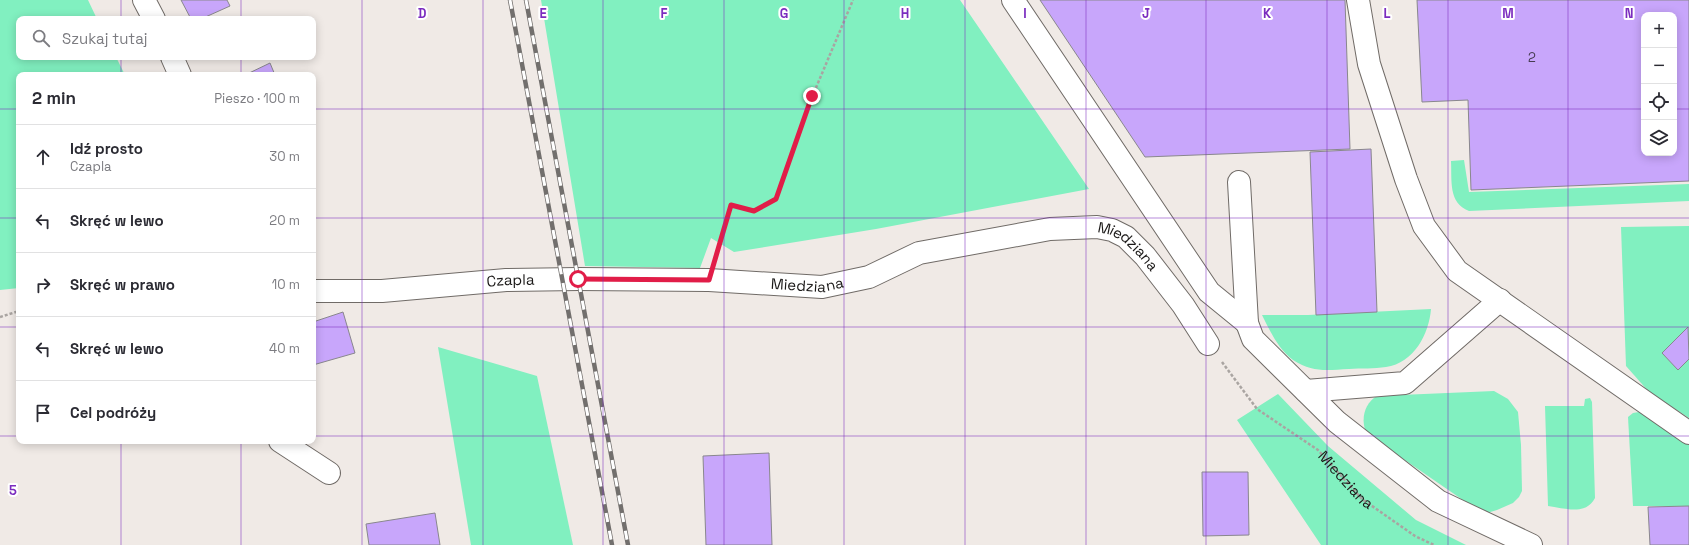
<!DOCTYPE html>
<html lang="pl">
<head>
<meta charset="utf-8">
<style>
  body { margin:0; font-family:"Space Grotesk",sans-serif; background:#f2f2f3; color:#2b2b33 }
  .controls { position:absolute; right:12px; top:12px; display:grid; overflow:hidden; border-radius:8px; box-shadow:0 2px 10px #0003 }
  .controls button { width:36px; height:36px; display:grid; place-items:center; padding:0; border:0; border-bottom:1px solid #e1e1e2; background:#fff; color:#2b2b33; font:20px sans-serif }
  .stop { position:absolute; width:12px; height:12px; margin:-9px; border:3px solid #e11d48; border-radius:50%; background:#fff }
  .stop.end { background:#e11d48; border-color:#fff; box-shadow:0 1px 4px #0008 }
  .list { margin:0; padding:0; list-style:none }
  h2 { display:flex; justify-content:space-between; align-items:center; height:52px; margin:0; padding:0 16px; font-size:17px }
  h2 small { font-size:13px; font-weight:400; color:#7c7c81 }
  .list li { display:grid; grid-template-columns:26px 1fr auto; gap:12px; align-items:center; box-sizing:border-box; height:64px; padding:0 16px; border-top:1px solid #e1e1e2 }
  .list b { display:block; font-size:15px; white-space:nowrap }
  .list p { margin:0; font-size:13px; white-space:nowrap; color:#7c7c81 }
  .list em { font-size:13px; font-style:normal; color:#7c7c81 }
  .icon { flex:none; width:22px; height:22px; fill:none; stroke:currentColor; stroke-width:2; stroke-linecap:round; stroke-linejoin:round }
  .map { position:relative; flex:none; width:1689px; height:545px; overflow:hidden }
  .search { position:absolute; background:#fff; box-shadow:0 2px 10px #0003; left:16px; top:16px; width:300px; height:44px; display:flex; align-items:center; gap:10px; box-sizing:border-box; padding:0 14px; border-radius:8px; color:#7c7c81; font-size:15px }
  .panel { position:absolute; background:#fff; box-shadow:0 2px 10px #0003; left:16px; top:72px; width:300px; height:372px; border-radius:8px }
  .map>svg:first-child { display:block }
</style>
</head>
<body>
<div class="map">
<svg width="1689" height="545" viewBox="0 0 1689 545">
  <rect width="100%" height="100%" fill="#f0eae6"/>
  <g fill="#81f0c0">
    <path d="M0,0H88L97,19H19V57H116L125,75H19V288L0,290Z"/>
    <path d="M541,0H960L1089,189L876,229L734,252L711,238L700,268L585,266Z"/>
    <path d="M1464,160L1469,192L1689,184V201L1469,211C1448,203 1452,180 1451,161Z"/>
    <path d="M1689,226V418L1649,392L1626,366L1621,227Z"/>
    <path d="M1431,309C1429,334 1414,363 1386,367C1374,369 1361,368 1349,369C1327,370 1313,373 1293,360C1278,349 1270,331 1262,315H1308Z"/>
    <path d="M438,347L537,376L573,545H471Z"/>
    <path d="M1494,391L1508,399L1518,412L1521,445L1522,491L1519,497L1513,503L1497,510L1487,513L1473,507L1367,434C1360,421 1364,403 1377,396Z"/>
    <path d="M1278,394L1328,446L1416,520L1466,545H1321L1237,420Z"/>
    <path d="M1590,398L1592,402L1595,498C1586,516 1564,508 1548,506L1545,406H1584L1585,399Z"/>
    <path d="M1639,412L1689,445V506H1633L1628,417L1633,413Z"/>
  </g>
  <g fill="#c8a6fb" stroke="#89878d" fill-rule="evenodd">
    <path d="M181,0H227L230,6L201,19H191Z"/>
    <path d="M1040,0H1345L1350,149L1145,157Z"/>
    <path d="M1417,0H1689V181L1471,190L1468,100L1422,102ZM1644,15H1674V153H1644Z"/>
    <path d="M270,63L275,75H245Z"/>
    <path d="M1371,149L1377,312L1316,315L1310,152Z"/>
    <path d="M343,312L355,353L313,365V322Z"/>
    <path d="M1688,327L1689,359L1678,370L1662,353Z"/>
    <path d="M769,453L772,545H706L703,456Z"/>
    <path d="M1202,472H1248L1249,535L1203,536Z"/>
    <path d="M1689,506V545H1650L1648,507Z"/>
    <path d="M435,513L440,545H369L366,524Z"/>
  </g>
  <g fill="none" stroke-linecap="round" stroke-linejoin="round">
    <defs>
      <g id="minor">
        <path d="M144,0L154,19"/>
        <path d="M1013,0L1209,292L1247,323"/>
        <path d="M1358,0L1369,64L1406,179L1424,226L1457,271L1689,433"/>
        <path d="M172,57L180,75"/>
        <path d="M1239,182L1247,323L1253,339L1337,422L1438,501L1531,545"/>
        <path id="s2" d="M313,291H382L506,280L578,279L709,280L822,287L869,277L919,253L1050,229L1097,227L1112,230L1126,237L1145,256L1183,305L1208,344"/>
        <path d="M1306,391L1405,383L1500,300"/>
        <path d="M280,441L329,473"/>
      </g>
    </defs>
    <use href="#minor" stroke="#706b67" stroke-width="24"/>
    <g stroke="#a9a4a1" stroke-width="2.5" stroke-dasharray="3 2" stroke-linecap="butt">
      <path d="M716,256L731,205L754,211L776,199L807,109L853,0"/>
      <path d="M0,317L19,311"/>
      <path id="s1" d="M1222,362L1257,409L1318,450L1362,499L1415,536L1434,545"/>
    </g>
    <use href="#minor" stroke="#fff" stroke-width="22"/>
    <defs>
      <g id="rail">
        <path d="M510,0L612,545"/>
        <path d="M526,0L628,545"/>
      </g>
    </defs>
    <use href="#rail" stroke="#726f6d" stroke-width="4.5"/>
    <use href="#rail" stroke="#fff" stroke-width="3" stroke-dasharray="9" stroke-linecap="butt"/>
  </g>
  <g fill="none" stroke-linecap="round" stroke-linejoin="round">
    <path stroke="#e11d48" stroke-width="5" d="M578,279L709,280L731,205L754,211L776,199L812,96"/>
  </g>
  <path fill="none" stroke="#7b2cbf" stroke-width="1" stroke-opacity="0.55" d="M121,0V19M241,0V19M362,0V545M483,0V545M603,0V545M724,0V545M844,0V545M965,0V545M1086,0V545M1206,0V545M1327,0V545M1448,0V545M1568,0V545M121,57V75M241,57V75M0,109H19M313,109H1644M1674,109H1689M0,218H19M313,218H1689M0,327H19M313,327H1689M0,436H19M313,436H1689M121,441V545M241,441V545"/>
  <g text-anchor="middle" stroke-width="4" stroke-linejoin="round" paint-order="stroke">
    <g font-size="13" fill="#463c51">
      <text x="1532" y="62">2</text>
    </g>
    <g font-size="15" fill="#1b1918" stroke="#fff">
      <text dy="5" stroke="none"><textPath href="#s2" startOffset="831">Miedziana</textPath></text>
      <text dy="5" stroke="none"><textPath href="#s2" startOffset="198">Czapla</textPath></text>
      <text dy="5" stroke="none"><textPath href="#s2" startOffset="495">Miedziana</textPath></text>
      <text dy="5" stroke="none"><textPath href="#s1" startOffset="173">Miedziana</textPath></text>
    </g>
  </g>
  <g font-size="13" text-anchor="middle" font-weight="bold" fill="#7b2cbf" stroke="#fff" stroke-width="4" stroke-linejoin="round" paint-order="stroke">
    <text x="422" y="18">D</text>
    <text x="543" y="18">E</text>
    <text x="664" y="18">F</text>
    <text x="784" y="18">G</text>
    <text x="905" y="18">H</text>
    <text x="1025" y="18">I</text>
    <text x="1146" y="18">J</text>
    <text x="1267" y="18">K</text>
    <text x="1387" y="18">L</text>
    <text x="1508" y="18">M</text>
    <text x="1629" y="18">N</text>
    <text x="13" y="495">5</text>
  </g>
</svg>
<div class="controls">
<button>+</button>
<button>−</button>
<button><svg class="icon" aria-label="locate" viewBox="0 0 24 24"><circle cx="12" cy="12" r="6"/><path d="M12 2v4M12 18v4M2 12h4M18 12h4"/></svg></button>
<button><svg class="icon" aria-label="layers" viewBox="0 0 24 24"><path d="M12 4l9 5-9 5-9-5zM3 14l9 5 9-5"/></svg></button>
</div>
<div class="stop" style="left:578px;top:279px"></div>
<div class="stop end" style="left:812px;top:96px"></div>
<div class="search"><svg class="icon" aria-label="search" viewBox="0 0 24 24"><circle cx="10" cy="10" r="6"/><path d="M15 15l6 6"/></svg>Szukaj tutaj</div>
<section class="panel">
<h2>2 min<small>Pieszo · 100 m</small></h2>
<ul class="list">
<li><svg class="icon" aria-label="ahead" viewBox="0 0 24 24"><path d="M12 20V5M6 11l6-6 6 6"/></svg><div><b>Idź prosto</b><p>Czapla</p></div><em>30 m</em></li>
<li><svg class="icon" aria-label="left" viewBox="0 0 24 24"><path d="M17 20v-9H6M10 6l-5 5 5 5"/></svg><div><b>Skręć w lewo</b></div><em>20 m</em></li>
<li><svg class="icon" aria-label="right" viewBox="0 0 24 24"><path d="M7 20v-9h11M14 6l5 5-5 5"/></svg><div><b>Skręć w prawo</b></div><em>10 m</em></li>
<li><svg class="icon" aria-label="left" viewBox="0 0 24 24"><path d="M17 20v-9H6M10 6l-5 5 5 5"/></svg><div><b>Skręć w lewo</b></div><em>40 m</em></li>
<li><svg class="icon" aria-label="arrive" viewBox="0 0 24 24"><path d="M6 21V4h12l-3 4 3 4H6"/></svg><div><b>Cel podróży</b></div></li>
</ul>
</section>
</div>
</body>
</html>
